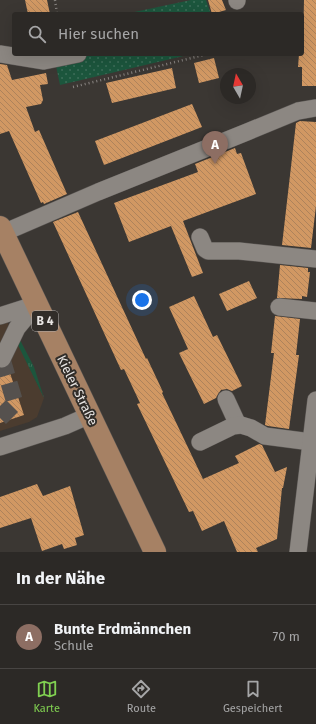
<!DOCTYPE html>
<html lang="de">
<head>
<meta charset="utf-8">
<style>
  body { margin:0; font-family:"Fira Sans",sans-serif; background:#383532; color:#f1f3f6 }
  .compass { position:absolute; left:220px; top:68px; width:36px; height:36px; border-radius:50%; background:#2c2926; box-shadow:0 4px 16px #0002; rotate:351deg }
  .you { position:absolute; left:142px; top:300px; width:14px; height:14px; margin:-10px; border:3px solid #fff; border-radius:50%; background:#1a73e8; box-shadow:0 0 0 6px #1a73e833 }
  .badge { display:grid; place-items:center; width:26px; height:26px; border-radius:50%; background:#80d051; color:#fff; font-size:13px; font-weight:700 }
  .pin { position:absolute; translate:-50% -33px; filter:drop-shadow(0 1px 2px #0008) }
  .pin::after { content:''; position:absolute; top:21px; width:14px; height:12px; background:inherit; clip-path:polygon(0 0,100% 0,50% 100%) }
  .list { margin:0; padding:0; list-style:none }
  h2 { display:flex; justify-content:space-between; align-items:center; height:52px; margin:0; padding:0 16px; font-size:17px }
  h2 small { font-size:13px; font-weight:400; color:#a6a6a7 }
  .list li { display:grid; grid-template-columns:26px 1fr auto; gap:12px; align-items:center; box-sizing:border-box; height:64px; padding:0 16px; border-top:1px solid #484543 }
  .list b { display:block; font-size:15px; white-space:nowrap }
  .list p { margin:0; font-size:13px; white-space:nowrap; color:#a6a6a7 }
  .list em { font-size:13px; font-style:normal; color:#a6a6a7 }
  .icon { flex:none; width:22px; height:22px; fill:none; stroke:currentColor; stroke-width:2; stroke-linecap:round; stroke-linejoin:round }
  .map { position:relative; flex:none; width:316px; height:552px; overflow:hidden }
  .search { position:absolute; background:#2c2926; box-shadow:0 4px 16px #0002; left:12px; right:12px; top:12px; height:44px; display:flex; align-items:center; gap:10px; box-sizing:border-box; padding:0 14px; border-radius:4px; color:#a6a6a7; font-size:15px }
  .sheet { height:116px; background:#2c2926 }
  nav { display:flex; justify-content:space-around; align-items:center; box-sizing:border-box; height:56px; border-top:1px solid #484543; background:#2c2926; font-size:11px; color:#a6a6a7 }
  nav a { display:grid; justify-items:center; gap:2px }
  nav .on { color:#80d051 }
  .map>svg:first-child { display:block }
</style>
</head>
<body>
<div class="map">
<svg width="316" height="552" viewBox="0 0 316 552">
  <defs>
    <pattern id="grass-tufts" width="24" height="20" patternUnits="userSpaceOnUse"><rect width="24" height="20" fill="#1c563d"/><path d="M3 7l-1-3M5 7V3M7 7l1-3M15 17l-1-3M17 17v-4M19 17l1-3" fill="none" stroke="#3d6e59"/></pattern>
    <pattern id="park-dots" width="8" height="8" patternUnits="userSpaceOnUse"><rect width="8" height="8" fill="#1c563d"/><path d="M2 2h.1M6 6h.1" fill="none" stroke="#3d6e59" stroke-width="1.8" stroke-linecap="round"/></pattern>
    <pattern id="building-back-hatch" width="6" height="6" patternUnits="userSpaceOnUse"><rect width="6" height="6" fill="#d19863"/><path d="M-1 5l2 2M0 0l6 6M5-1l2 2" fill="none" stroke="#ae835b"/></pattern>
  </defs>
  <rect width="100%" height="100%" fill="#3b3733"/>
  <path fill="#4b3c2f" d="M6,319L44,398L37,417L29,422L0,431V321Z"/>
  <path fill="url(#grass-tufts)" d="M20,340L34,367L44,398L17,343Z"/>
  <g fill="url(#park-dots)">
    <path d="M191,0H206L211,14H125Z"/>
    <path d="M35,54H192L60,85L56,66Z"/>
  </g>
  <g fill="url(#building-back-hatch)">
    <path d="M25,0H47L50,14H28Z"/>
    <path d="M208,0H222L226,10L212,14Z"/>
    <path d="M304,0H316V86H302V67H298L299,54H302V50H303Z"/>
    <path d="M214,58L219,78L199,83L194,63Z"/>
    <path d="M0,64L7,65L12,80L46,73L48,84L40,85L43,100L41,104L26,107L35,132L39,130L67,194L44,204L43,202L41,203L9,131L0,134Z"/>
    <path d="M172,68L176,88L112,103L106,83Z"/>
    <path d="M192,104L202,127L104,165L95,141Z"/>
    <path d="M300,121L316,122V206L311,248L282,245L296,123Z"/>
    <path d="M235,148L237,154L241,153L256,194L183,221L203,273L192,277L171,226L129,242L114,203L198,172L195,164Z"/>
    <path d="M78,212L146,359L147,358L163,392L162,393L203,479L239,463L235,456L259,444L262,445L275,472L287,467L283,488H282L277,539L256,548L258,552H237L224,521L202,531L193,511L189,512L137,404L140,403L124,369L121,370L53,222Z"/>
    <path d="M280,265L308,268V272H310L307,297L302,296V299L277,298Z"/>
    <path d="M249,281L257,298L227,311L219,294Z"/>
    <path d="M194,296L213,337L217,335L242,386L232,391L227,389L221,390L218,394L216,398L204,404L179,353L188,349L169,307Z"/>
    <path d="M275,316L300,319L296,355H299L289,429L268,426L265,425L274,353H271Z"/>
    <path d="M8,367L24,415L0,423V368Z"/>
    <path d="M37,484L43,496L70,486L84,535L75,538L77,545L64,549L62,544L42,551L31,518L0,528V497Z"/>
  </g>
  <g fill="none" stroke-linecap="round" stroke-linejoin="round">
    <path stroke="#55514e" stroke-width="17" stroke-dasharray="17 8" stroke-linecap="butt" d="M0,418L15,403L2,359"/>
    <defs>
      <g id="minor">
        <path d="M237,0V1"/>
        <path d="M0,54L44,61L78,54"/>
        <path d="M3,233L98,192L247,132L298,111L316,108"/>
        <path d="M200,237L205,249L208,251H239L316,259"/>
        <path d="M279,307L316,311"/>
        <path d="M0,316L37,304L17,328L2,359"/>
        <path d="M226,399L238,425"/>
        <path d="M200,442L233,426L241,425L251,428L265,436L311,442"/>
        <path d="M0,447L65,426L90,415"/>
        <path d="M298,552L316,400"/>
      </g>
      <path id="major" d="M0,227L155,552"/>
    </defs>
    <use href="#minor" stroke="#5a5653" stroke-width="18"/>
    <use href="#major" stroke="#5a5653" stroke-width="23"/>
    <g stroke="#898582" stroke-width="2.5" stroke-dasharray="1 3" stroke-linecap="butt">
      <path d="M55,0L57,14"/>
      <path d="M73,87L208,54"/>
    </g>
    <use href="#minor" stroke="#8c8782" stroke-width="17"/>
    <use href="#major" stroke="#a68164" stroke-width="22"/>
  </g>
  <g text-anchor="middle" stroke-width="4" stroke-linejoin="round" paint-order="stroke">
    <rect fill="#312d29" stroke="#b2aeac" stroke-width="1" x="32" y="311" width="26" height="20" rx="3"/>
    <g font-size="12" font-weight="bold" fill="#e9e6e4">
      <text x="45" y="325">B 4</text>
    </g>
    <g font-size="13" fill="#e9e6e4" stroke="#312d29">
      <text transform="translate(78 390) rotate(64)" y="5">Kieler Straße</text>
    </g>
  </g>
</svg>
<svg class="compass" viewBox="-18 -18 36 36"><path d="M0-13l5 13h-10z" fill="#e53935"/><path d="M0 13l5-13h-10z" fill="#a6a6a7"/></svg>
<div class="you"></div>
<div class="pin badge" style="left:215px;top:164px;background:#8d6e63">A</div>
<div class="search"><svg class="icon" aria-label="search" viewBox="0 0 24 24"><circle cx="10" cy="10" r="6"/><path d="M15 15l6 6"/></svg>Hier suchen</div>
</div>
<section class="sheet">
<h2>In der Nähe<small></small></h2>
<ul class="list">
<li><span class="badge" style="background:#8d6e63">A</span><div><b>Bunte Erdmännchen</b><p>Schule</p></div><em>70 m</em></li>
</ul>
</section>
<nav>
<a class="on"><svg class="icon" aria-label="map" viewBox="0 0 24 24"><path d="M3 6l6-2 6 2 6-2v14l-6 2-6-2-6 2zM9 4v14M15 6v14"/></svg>Karte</a>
<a><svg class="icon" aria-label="directions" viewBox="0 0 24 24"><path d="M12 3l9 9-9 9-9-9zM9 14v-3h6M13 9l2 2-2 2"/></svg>Route</a>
<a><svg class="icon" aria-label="saved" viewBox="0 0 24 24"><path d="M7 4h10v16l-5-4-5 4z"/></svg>Gespeichert</a>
</nav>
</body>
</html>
